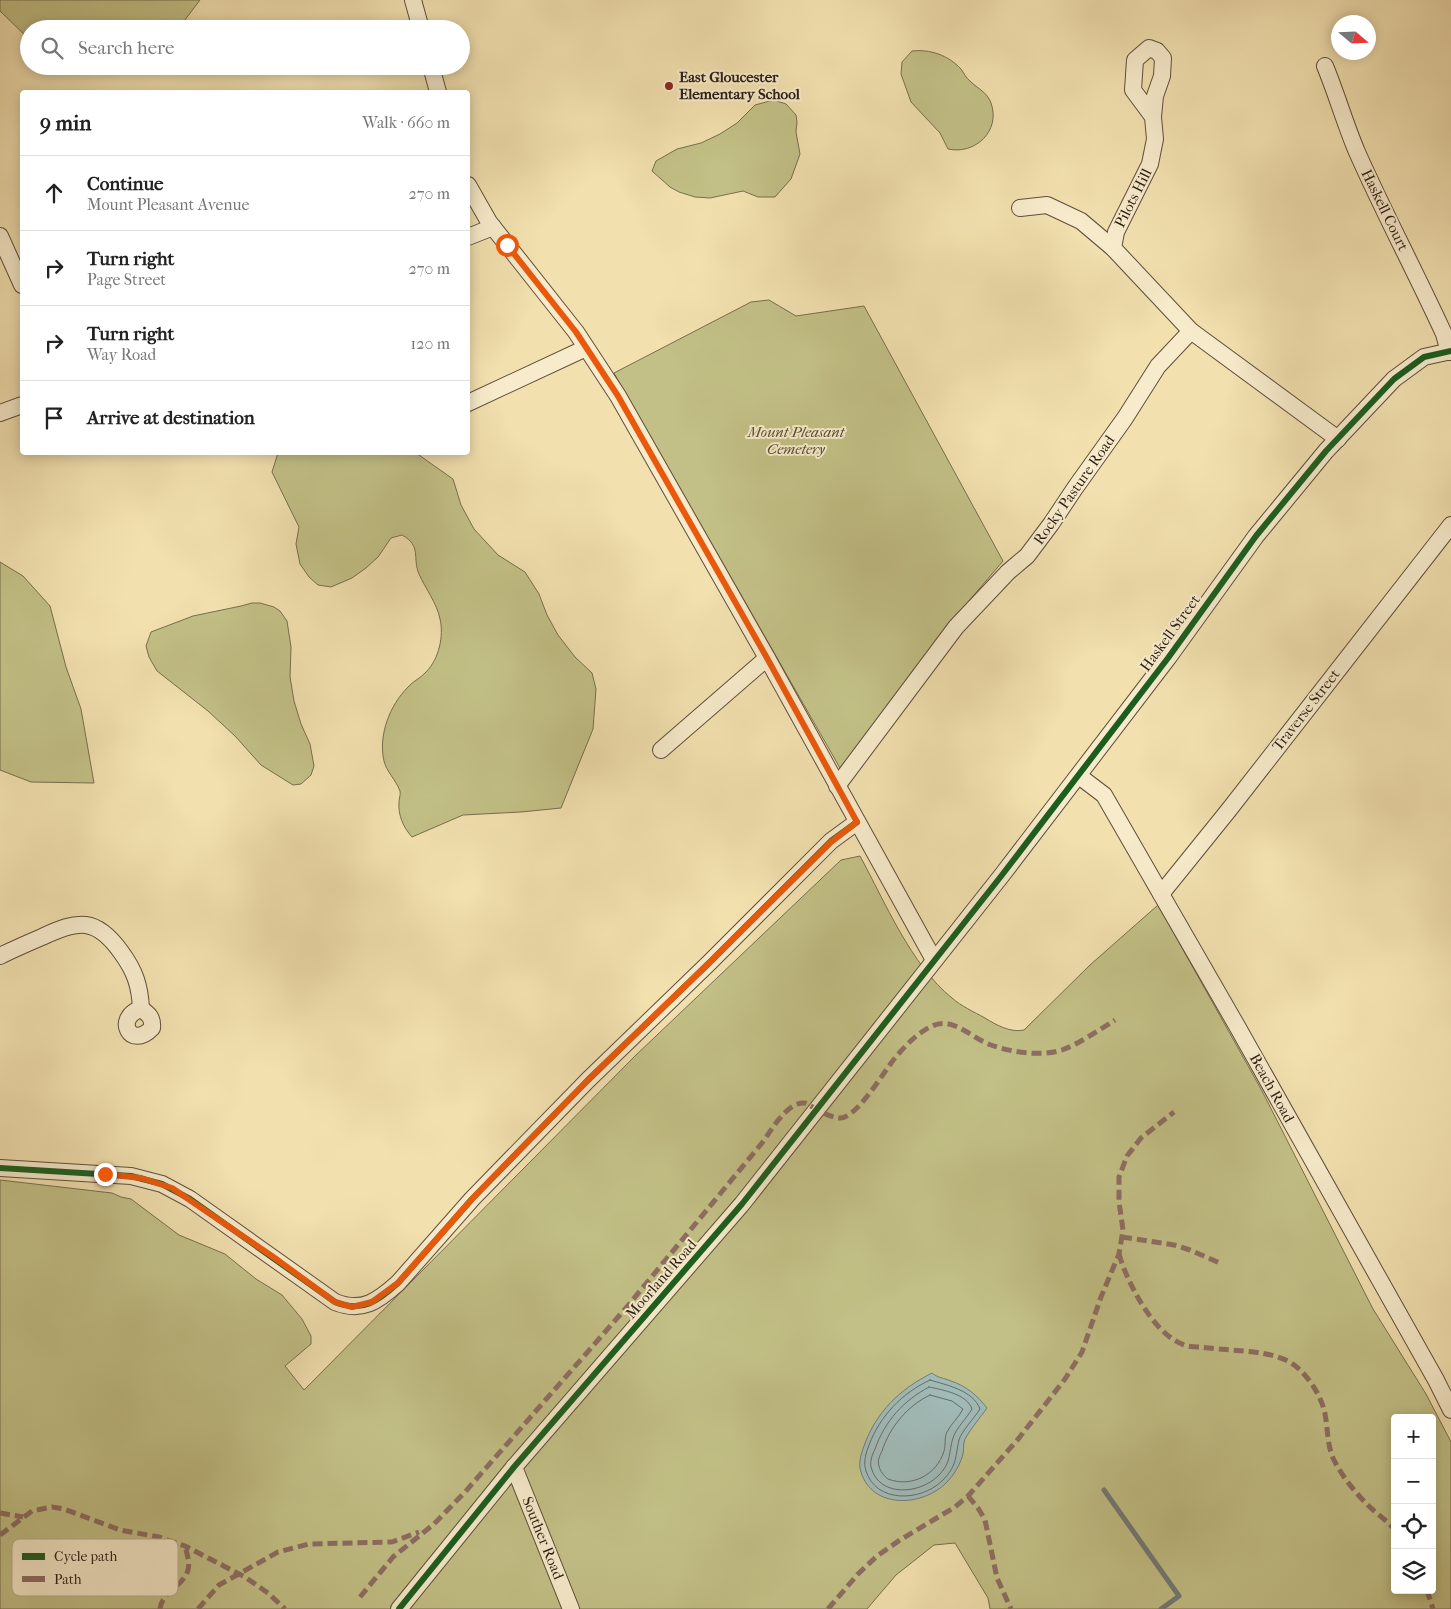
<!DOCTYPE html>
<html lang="en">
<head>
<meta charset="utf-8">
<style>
  body { margin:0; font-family:"IM FELL French Canon",serif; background:#f6f6f6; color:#222 }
  .controls { position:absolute; right:15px; bottom:15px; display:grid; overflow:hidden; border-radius:5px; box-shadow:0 2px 12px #0003 }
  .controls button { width:45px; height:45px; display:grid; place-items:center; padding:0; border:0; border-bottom:1px solid #e0e0e0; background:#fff; color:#222; font:25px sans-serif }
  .compass { position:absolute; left:1331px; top:15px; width:45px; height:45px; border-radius:50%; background:#fff; box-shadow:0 2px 12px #0003; rotate:109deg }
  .stop { position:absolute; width:15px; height:15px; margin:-11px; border:4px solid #ea580c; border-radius:50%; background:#fff }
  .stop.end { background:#ea580c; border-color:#fff; box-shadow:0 1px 5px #0008 }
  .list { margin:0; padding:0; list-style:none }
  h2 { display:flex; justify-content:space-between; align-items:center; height:65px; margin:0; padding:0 20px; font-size:21px }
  h2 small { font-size:16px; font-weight:400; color:#767676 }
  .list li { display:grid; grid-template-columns:32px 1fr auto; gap:15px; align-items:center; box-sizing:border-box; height:75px; padding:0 20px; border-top:1px solid #e0e0e0 }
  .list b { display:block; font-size:19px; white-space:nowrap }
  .list p { margin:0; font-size:16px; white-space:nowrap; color:#767676 }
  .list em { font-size:16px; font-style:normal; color:#767676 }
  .icon { flex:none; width:28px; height:28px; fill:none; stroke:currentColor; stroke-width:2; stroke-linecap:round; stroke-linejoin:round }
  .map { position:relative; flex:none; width:1451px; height:1609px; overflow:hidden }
  .search { position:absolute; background:#fff; box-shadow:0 2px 12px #0003; left:20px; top:20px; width:450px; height:55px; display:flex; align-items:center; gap:12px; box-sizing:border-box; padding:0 18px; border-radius:28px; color:#767676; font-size:19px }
  .panel { position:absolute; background:#fff; box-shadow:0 2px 12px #0003; left:20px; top:90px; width:450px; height:365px; border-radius:5px }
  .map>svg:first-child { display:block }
</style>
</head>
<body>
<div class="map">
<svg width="1451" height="1609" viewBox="0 0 1451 1609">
  <rect width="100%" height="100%" fill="#f2e0af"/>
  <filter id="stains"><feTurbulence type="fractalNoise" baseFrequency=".004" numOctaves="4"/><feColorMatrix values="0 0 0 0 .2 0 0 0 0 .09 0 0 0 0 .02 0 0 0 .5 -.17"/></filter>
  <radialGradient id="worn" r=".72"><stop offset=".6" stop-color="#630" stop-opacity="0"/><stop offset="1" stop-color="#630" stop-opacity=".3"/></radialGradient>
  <g fill="#c2c086" stroke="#776e4e" fill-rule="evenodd">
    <path d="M0,0H200L178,29H29V39L0,11Z"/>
    <path d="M912,51C930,49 948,55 961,69C964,73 966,78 970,81C978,89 987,92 991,103C1001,131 975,155 948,149L940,133L911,102L901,74L902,62Z"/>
    <path d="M774,100L786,104L796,115L797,122L796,132L800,154L791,179L775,197H758L743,191L710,198L695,197L679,192L670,187L652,171L656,161L677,149L701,143L720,134L737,123L755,105Z"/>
    <path d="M769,300L796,316L864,306L1003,561L950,623L840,768L614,373L751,302Z"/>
    <path d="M416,453L453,479L461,505L474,529L498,555L525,572L539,594L547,615L558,635L575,657L592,673L596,689L593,729L561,808L521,812L463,815L412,837C403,827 398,815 399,802C399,798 401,794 400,791C396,780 386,771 384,761C378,735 390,705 408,687C413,681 421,678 426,672C439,659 444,636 440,619C437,603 425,588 419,574C412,558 422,546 402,535L391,538L378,557L366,568L352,578L331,587L318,585L309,577L300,564L296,544L299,527L272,472L278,453Z"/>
    <path d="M0,562L23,576L50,606L66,667L81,709L94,783L31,782L0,770Z"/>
    <path d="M252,603H260L274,607L280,611L287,621L291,647L290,677L294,701L301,724L310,744L314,766L311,775L301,784L293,785L261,765L235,736L208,711L157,671L149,657L146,646L151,632L193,616L241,606Z"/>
    <path d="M860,856C885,902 911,965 952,998C961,1006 974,1012 985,1018C996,1025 1011,1033 1024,1030L1090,965L1158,905L1261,1089L1373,1309L1426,1394L1451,1442V1609H990L988,1598L955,1543L934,1545L896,1575L867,1609H0V1180L112,1193L121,1197L131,1199L179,1235L225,1254L256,1279L282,1295L302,1319L311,1336V1344L285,1366L304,1390L635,1056L841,860ZM1395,1418H1432V1590H1395Z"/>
  </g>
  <path fill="#a0bab7" stroke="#727b76" d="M932,1373C938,1378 944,1378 951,1381C966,1386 977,1395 987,1408C980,1418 971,1428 965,1439C963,1443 964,1449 963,1454C960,1465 954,1475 946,1483C922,1507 872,1509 861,1472C858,1464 861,1454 864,1446C876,1412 900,1389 932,1373Z"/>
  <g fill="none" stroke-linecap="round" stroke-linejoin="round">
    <g stroke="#666c66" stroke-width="1">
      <path d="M930,1380C946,1385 973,1390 980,1409C975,1417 961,1432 959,1440C955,1458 957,1466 942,1481C920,1502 876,1503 866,1471C863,1462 866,1453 869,1445C880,1416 902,1393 930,1380Z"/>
      <path d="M929,1387C943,1390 967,1394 972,1409C967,1418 956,1428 953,1438C948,1454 952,1462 938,1476C920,1494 879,1498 871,1467C870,1461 872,1455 875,1449C885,1421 903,1401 929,1387Z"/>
      <path d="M930,1395L952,1401L963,1409C959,1417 951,1424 947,1432C944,1438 946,1445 944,1451C937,1475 911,1488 888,1479C884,1476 880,1471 879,1466C877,1461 880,1455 882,1451C890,1427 907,1406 930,1395Z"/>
    </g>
    <path stroke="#727b76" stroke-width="5" d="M1104,1490L1179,1596L1161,1609"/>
    <defs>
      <g id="minor">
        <path d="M413,0L421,29"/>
        <path d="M431,66L438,92"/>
        <path d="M1325,66C1337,95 1345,124 1357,152C1384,213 1416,273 1444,334L1449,352"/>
        <path d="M468,185L489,222L576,332L618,396L767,658L934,960"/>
        <path d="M1020,208L1047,205L1081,221L1113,248L1191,331L1338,439"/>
        <path d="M0,236L22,285"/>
        <path d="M468,237L493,227"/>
        <path d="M1113,248L1116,232L1150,164L1155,139L1153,117L1155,96L1162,76L1163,58L1157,51L1149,48L1135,60L1133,90L1153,117"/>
        <path d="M468,403L586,348"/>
        <path d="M0,413L22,405"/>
        <path d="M661,750L767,658"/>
        <path d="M1079,776L1104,795L1237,1026L1436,1380L1451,1410"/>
        <path d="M837,786L956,627L1008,572L1027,556L1051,524L1075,488L1125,418L1158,366L1191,331"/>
        <path d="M1161,894L1228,811L1451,525"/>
        <path d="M0,956C14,949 28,943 42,937C78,920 96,917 121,952C135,971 140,986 141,1009"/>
        <path d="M141,1009C149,1014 153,1018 152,1028C130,1051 114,1017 141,1009Z"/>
        <path d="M0,1168L131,1176L162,1184L190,1199L335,1302C362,1313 378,1301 398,1283L472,1199L588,1080L709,963L831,841L857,822"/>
        <path d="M514,1467L571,1609"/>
        <path d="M399,1609L514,1467L742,1204L1002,875L1168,658L1256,536L1326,451L1394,379L1424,357L1451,351"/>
      </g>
    </defs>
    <use href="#minor" stroke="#5e4e3c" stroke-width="18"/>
    <use href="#minor" stroke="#f7ebcb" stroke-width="16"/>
    <g stroke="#8d6e63" stroke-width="5" stroke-dasharray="10 5" stroke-linecap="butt">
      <path d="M1122,1237L1174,1245L1190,1250L1222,1264"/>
      <path d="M1119,1254C1127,1282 1153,1333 1182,1344C1187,1347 1195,1347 1201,1347C1221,1350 1241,1350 1261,1353C1273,1355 1289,1359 1299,1369C1311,1380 1322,1398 1325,1414C1328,1429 1327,1444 1333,1458C1342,1477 1358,1496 1372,1509C1380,1516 1388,1522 1395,1530"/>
      <path d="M968,1496L978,1508L985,1520L997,1578L1011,1609"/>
      <path d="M0,1513L23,1517"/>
      <path d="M0,1535L32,1511L52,1507L64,1509L120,1530L159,1537L185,1546L245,1577L268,1593L285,1609"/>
      <path d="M1427,1590L1433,1609"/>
      <path d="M360,1597L393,1557L434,1524L465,1492L626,1308L762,1143C771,1131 787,1101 805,1103C815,1108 828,1117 839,1118C856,1120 884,1071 895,1058C905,1046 917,1033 932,1026C953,1016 971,1038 991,1045C1011,1052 1040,1057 1062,1050C1079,1044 1099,1030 1115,1020"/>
      <path d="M160,1609C162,1591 183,1587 188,1570C190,1563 187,1554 185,1546"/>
      <path d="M198,1609L219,1585L278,1552L309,1544L392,1542L419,1532"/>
      <path d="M828,1609L858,1574L877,1556L900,1540L955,1507L968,1496L1019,1438L1065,1379L1082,1352L1101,1297L1119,1254L1123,1230L1119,1202V1177L1127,1156L1141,1138L1174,1112"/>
    </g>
    <defs>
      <g id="cycleway">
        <path d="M0,1168L131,1176L162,1184L190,1199L335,1302C362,1313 378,1301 398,1283L472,1199L588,1080L709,963L831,841L857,822"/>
        <path d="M399,1609L514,1467L742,1204L1002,875L1168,658L1256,536L1326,451L1394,379L1424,357L1451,351"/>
      </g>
    </defs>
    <use href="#cycleway" stroke="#f7ebcb" stroke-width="9"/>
    <use href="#cycleway" stroke="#1b5e20" stroke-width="6"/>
  </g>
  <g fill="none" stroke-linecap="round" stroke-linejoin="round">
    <path stroke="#ea580c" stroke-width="6" d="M105,1174L141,1178L172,1188L272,1256L335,1302L352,1307L372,1302L398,1283L472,1199L588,1080L709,963L831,842L857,822L767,658L618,396L576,332L507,245"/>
  </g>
  <circle fill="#8f2418" stroke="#f7ebcb" stroke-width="2" cx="669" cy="86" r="5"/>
  <g text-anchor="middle" stroke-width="4" stroke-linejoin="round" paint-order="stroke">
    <g font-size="15" font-weight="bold" fill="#2c1d15" stroke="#f7ebcb" text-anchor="start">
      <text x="679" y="82">East Gloucester<tspan x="679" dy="17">Elementary School</tspan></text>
    </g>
    <g font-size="15" fill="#2c1d15" stroke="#f7ebcb">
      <text transform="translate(1133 198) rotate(-63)" y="5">Pilots Hill</text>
      <text transform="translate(1385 210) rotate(64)" y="5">Haskell Court</text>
      <text transform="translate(1074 490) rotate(-55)" y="5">Rocky Pasture Road</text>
      <text transform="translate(1170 633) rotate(-54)" y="5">Haskell Street</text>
      <text transform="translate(1306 710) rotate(-52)" y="5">Traverse Street</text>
      <text transform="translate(1272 1088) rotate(61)" y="5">Beach Road</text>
      <text transform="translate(661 1279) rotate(-49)" y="5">Moorland Road</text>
      <text transform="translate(543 1538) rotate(68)" y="5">Souther Road</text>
    </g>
    <g font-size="15" font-style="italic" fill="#594e37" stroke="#f7ebcb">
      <text x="796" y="437">Mount Pleasant<tspan x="796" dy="17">Cemetery</tspan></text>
    </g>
  </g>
  <rect x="12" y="1539" width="166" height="57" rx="8" fill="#f7ebcb" stroke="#baad94" stroke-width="1"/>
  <rect x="22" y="1553" width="23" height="7" fill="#1b5e20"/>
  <rect x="22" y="1576" width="23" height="6" fill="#8d6e63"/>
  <g font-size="14" fill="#2c1d15">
    <text x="54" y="1561">Cycle path</text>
    <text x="54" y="1584">Path</text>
  </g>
  <rect width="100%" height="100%" filter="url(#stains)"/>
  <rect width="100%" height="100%" fill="url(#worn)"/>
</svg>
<div class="controls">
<button>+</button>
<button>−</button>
<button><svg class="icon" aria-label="locate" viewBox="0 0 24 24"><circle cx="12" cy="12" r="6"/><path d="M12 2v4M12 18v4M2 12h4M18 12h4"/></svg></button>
<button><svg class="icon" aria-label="layers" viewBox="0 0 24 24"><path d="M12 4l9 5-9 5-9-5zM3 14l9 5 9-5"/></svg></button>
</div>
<svg class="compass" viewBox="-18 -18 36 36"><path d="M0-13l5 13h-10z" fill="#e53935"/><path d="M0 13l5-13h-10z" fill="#767676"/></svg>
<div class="stop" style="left:507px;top:245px"></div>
<div class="stop end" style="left:105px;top:1174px"></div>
<div class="search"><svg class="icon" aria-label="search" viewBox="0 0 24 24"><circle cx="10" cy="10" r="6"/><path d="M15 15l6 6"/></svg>Search here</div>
<section class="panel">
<h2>9 min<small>Walk · 660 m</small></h2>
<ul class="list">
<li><svg class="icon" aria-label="ahead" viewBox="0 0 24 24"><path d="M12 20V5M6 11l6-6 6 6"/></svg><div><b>Continue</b><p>Mount Pleasant Avenue</p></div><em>270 m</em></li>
<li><svg class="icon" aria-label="right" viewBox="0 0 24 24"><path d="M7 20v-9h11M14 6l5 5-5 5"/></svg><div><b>Turn right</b><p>Page Street</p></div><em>270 m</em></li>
<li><svg class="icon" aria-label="right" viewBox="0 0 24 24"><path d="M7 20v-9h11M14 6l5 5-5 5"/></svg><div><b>Turn right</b><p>Way Road</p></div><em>120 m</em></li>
<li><svg class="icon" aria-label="arrive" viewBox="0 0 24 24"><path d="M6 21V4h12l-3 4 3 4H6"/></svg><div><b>Arrive at destination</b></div></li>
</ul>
</section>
</div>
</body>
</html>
